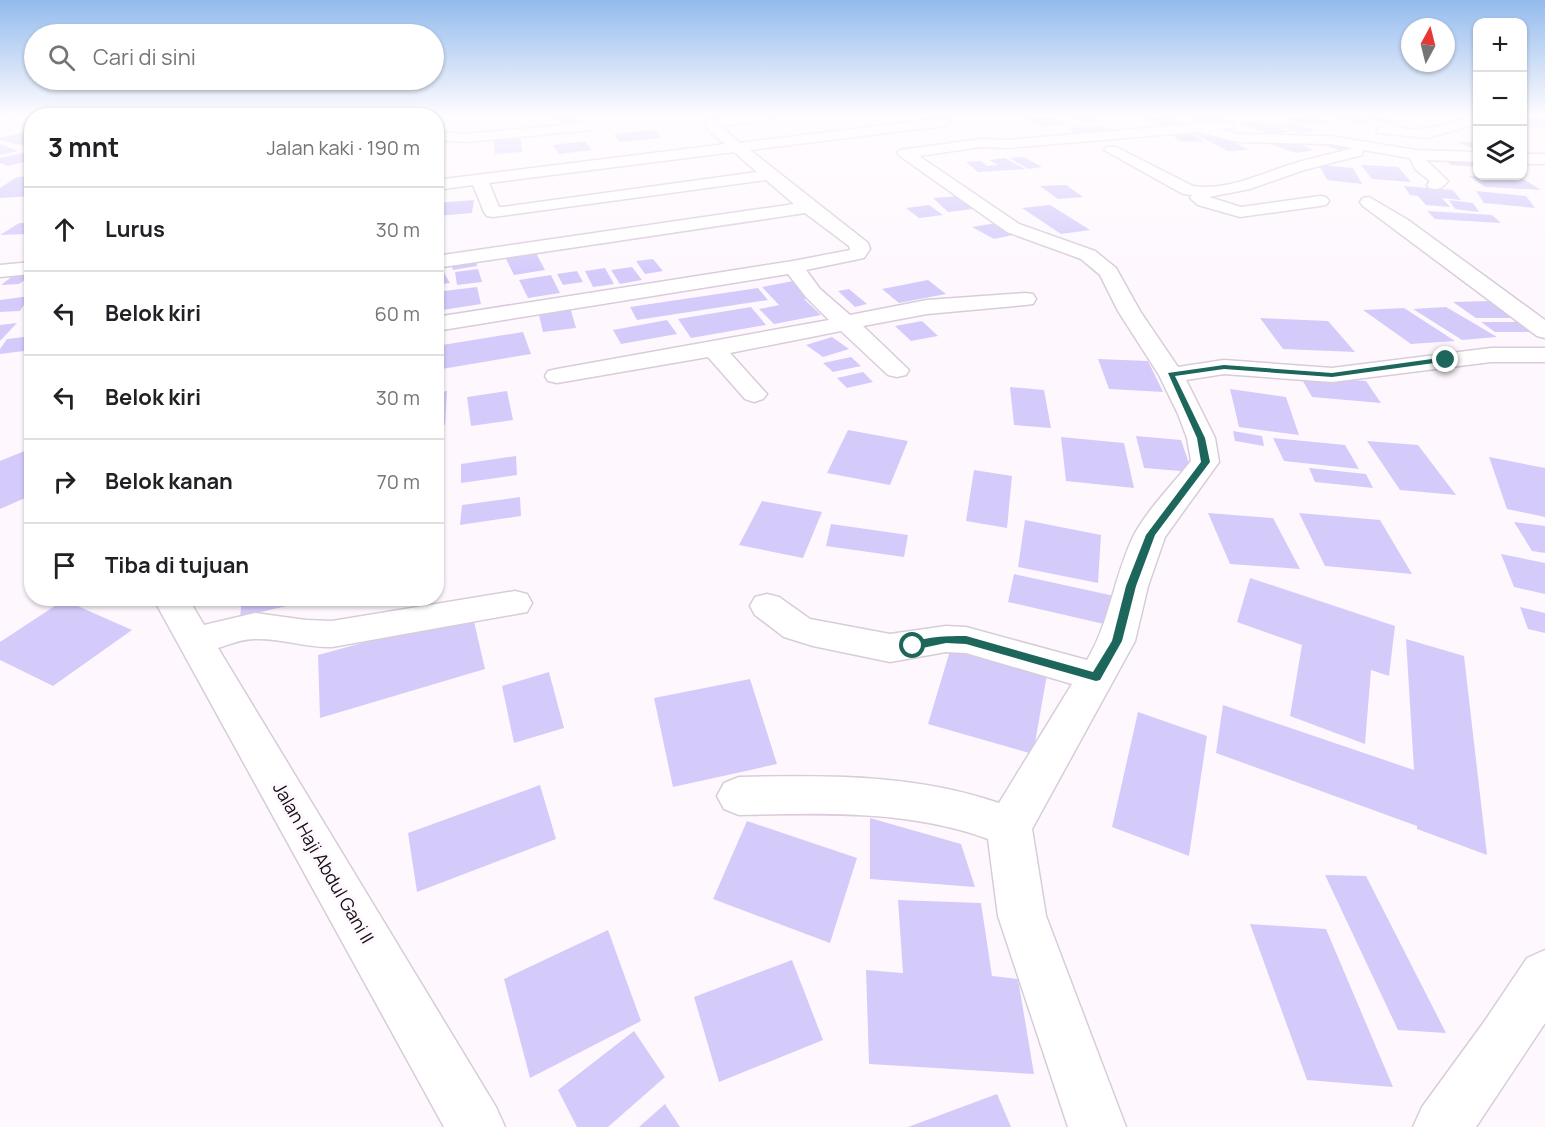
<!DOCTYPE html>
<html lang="id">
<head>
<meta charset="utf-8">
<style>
  body { margin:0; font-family:Manrope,sans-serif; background:#f2f2f2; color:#202124 }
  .controls { position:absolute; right:18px; top:18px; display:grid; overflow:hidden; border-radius:12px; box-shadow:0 2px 4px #0004 }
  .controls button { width:54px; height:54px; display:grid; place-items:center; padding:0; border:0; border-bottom:2px solid #e0e0e0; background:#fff; color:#202124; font:30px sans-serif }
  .compass { position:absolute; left:1401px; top:18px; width:54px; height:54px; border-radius:50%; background:#fff; box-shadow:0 2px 4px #0004; rotate:7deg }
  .stop { position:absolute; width:18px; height:18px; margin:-14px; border:4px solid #1d665c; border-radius:50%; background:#fff }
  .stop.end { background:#1d665c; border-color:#fff; box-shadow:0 2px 6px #0008 }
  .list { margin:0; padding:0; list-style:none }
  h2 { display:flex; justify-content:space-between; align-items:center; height:78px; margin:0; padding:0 24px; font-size:26px }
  h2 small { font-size:20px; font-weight:400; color:#757577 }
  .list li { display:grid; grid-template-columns:39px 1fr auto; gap:18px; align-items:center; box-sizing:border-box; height:84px; padding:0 24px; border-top:2px solid #e0e0e0 }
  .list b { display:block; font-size:22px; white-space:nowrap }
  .list em { font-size:20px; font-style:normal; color:#757577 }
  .icon { flex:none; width:33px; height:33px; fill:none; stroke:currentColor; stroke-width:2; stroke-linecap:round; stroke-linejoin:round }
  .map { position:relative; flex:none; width:1545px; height:1127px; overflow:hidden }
  .search { position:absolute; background:#fff; box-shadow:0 2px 4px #0004; left:24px; top:24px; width:420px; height:66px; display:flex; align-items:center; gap:15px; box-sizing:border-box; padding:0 21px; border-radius:33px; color:#757577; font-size:22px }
  .panel { position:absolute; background:#fff; box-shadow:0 2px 4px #0004; left:24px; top:108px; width:420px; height:498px; border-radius:24px }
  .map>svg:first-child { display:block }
</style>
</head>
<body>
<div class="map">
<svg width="1545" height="1127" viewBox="0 0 1545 1127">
  <rect width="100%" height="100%" fill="#fef8fe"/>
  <g fill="#d5cbfb">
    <path d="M556,116H573L578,121L561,123Z"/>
    <path d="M1070,116H1090L1102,121L1086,123Z"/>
    <path d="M1168,116L1186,125L1162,126L1145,118Z"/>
    <path d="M1185,116H1225V118L1196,121Z"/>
    <path d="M1314,116L1331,124L1304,125L1286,118Z"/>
    <path d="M1355,116L1374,124L1358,125L1337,117Z"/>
    <path d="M1364,116H1377L1400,123L1389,124Z"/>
    <path d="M1051,117L1066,124L1039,127L1025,119Z"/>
    <path d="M1522,119H1545V128H1533L1522,123Z"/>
    <path d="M1261,121L1290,132L1268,134L1239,123Z"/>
    <path d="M1293,123L1316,131L1298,133L1276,124Z"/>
    <path d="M1102,125L1112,131L1076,133L1067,128Z"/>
    <path d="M32,130V148L0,140V138Z"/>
    <path d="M655,130L661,138L619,142L614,134Z"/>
    <path d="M1214,132L1249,150L1228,151L1193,133Z"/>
    <path d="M1170,134H1192L1204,141L1182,142Z"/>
    <path d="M520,135L522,152L495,154L493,137Z"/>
    <path d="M1283,140L1297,143L1314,150L1296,153L1266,143Z"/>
    <path d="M585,141L592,150L559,154L553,145Z"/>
    <path d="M1327,141L1353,150L1342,151L1315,142Z"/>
    <path d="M1456,142H1472L1478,144V150Z"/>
    <path d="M0,144L18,151L0,155Z"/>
    <path d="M27,152L32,154V160L8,166L0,163V158Z"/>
    <path d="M1024,157L1042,167L1028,169L1010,158Z"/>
    <path d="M1441,157L1478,159V167L1451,165Z"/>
    <path d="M1005,158L1025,169L978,172L966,162L981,161L987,166L998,165L989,160Z"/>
    <path d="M1319,165L1353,168L1362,184L1327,180Z"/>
    <path d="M1361,165L1398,167L1411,182L1372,179Z"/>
    <path d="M32,176V196L0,198V188L17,177Z"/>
    <path d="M1469,176L1523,179L1541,190L1485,187Z"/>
    <path d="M1066,185L1083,197L1058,199L1040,186Z"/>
    <path d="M1404,186L1453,190L1461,200L1442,198L1450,207L1426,205L1418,196L1410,195Z"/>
    <path d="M1476,191L1526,196L1535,208L1484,203Z"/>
    <path d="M958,196L974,209L948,212L933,198Z"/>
    <path d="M474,200L472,213L436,216V203Z"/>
    <path d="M1449,200L1473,203L1479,212L1455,209Z"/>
    <path d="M929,205L943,215L919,218L906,208Z"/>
    <path d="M1050,205L1090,230L1061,234L1022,208Z"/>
    <path d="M1427,211L1492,215L1501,223L1435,219Z"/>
    <path d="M19,223H32V231L26,234L0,235Z"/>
    <path d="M996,223L1018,234L994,239L972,227Z"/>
    <path d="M536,253L545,270L514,275L505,257Z"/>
    <path d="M653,259L663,271L645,274L636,261Z"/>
    <path d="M476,261L477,266L453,270L451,264Z"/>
    <path d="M632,267L642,280L620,284L611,270Z"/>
    <path d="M605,268L614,284L593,287L585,271Z"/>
    <path d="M478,269L482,282L457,285L455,272Z"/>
    <path d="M577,271L583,282L563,285L557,274Z"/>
    <path d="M444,273L450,283L436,285V274Z"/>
    <path d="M14,275H32L19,284L1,285Z"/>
    <path d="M551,275L560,293L528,298L519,280Z"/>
    <path d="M928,280L946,294L899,303L882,289Z"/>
    <path d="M793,281L811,298L804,299L821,315L774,324L759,309L779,305L762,287Z"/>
    <path d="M477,287L481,304L436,311V292Z"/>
    <path d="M758,288L768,300L637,320L630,307Z"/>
    <path d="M849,289L867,304L855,307L838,291Z"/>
    <path d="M30,296L20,311L0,312V300Z"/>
    <path d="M1490,301L1514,318H1476L1453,302Z"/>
    <path d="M570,307L576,328L543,332L538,311Z"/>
    <path d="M751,307L766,325L691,338L678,319Z"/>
    <path d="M1446,307L1470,321L1497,337L1462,340L1413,309Z"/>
    <path d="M1404,308L1455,341L1411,344L1363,310Z"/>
    <path d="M1260,318L1328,321L1355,352L1283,349Z"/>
    <path d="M667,320L677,334L621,344L613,330Z"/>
    <path d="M922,321L938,336L911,341L895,326Z"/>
    <path d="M1481,322H1525L1540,332H1495Z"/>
    <path d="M17,323L0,341V325Z"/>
    <path d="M523,332L531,354L436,370V346Z"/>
    <path d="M32,336V350L0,354V349L7,339Z"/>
    <path d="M832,337L849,349L823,357L806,345Z"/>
    <path d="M851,357L861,366L833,372L823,363Z"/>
    <path d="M1098,359L1148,361L1163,392L1109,389Z"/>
    <path d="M863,372L873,382L847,388L837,378Z"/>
    <path d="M1300,376L1366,381L1381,403L1312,397Z"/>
    <path d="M1010,387L1044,390L1051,428L1014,425Z"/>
    <path d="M1230,389L1286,397L1299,435L1239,427Z"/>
    <path d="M447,391L445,425L436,426V393Z"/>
    <path d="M507,391L513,420L471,426L467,397Z"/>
    <path d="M848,430L908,441L890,485L827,473Z"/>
    <path d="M1233,431L1262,436L1264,446L1235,441Z"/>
    <path d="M1136,436L1181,440L1192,472L1144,468Z"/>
    <path d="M1061,437L1124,443L1134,488L1066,481Z"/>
    <path d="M1273,438L1345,445L1359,469L1284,461Z"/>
    <path d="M1367,441L1418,445L1456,495L1400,490Z"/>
    <path d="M32,448V495L0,509V461Z"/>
    <path d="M516,456L517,475L461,483V464Z"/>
    <path d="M1489,457L1545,468V517L1507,509Z"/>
    <path d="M1309,468L1366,474L1373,488L1315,482Z"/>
    <path d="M974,470L1012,476L1007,528L966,521Z"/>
    <path d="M520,497L521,516L460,525L462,505Z"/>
    <path d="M762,501L822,512L803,558L739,545Z"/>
    <path d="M1208,513L1273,518L1300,569L1230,564Z"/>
    <path d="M1299,513L1380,520L1412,574L1325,566Z"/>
    <path d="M1025,520L1101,535L1098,583L1018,567Z"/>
    <path d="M1514,522L1545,526V553L1532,551Z"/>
    <path d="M831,524L908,535L904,557L826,546Z"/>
    <path d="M1501,554L1545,563V594L1514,587Z"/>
    <path d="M1014,574L1119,597L1117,627L1008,602Z"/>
    <path d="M1250,578L1395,626L1389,676L1371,670L1365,744L1290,716L1302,645L1237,622Z"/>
    <path d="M242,598H299V603L240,617Z"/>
    <path d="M64,600L132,630L53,686L0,660V642Z"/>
    <path d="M1520,607L1545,613V633L1528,629Z"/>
    <path d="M472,613L485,669L320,718L318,655Z"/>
    <path d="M1406,639L1464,656L1487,855L1417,829V826L1216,753L1223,705L1414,770Z"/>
    <path d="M952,644L1048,669L1033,754L928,724Z"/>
    <path d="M549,672L564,728L514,743L502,686Z"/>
    <path d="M750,679L777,764L673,787L654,698Z"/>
    <path d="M1138,712L1207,736L1189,856L1112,827Z"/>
    <path d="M540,785L556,839L417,892L408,833Z"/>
    <path d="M870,818L961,844L975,887L870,879Z"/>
    <path d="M747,821L857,858L830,943L713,899Z"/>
    <path d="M1325,875L1366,876L1446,1033L1398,1030Z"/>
    <path d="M898,900L981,903L992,976L1018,979L1034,1074L869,1064L866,970L903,973Z"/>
    <path d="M1250,924L1326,929L1393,1087L1307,1080Z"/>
    <path d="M608,930L641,1021L530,1078L504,979Z"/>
    <path d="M792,960L823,1040L719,1082L694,997Z"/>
    <path d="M634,1031L665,1077L608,1127H577L558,1090Z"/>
    <path d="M997,1094L1011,1127H908Z"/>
    <path d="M665,1104L680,1127H639Z"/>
  </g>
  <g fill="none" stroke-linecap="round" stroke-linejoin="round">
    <defs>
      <g id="minor">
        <path d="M0,116H13L0,122Z"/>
        <path d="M732,116H775L768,120L720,126L740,143L944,118L951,122L944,126L750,150L868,243L870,249L864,258L806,270L820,289L850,315L927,300L1025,293L1033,294L1036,299L1033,304L1025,305L927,314L863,326L909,370L906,375L897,377L888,375L841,331L730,353L767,394L763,399L754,402L745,399L708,357L557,383L548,381L545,376L548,371L557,369L829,320L806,297L788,274L436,331V317L793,261L850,250L849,246L805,213L436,268V256L794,204L766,180L493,217L487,216L484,212L473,185L436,190V180L725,144L709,131L706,124L712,119ZM734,152L757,172L502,207H499L489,183Z"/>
        <path d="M1478,116V124L1427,138L1378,133L1376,130C1384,122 1402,129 1412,129C1436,130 1455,119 1478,116Z"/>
        <path d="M1227,121L1234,125L1232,128L1222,130L1239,134L1330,136L1416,150L1478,152V162L1426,160L1448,181C1443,188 1438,191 1429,188L1427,185L1430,181L1415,169L1410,158L1363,150L1362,155L1304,170L1250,189L1209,197L1241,207L1320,196L1326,197L1329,201L1326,205L1320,206L1240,217L1198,205L1190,198L1192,195L1183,194L1104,150L1106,147H1116L1193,186C1227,191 1257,175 1289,165C1310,158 1332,154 1353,148L1330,144L1239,142L1197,132L1008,148L981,147L919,156L1019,224L1095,251L1116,268L1140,311L1178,367L1224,360L1332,368L1491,348H1545V362H1491L1332,382L1224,374L1186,380L1215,438L1219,462L1165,537L1148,586L1135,641L1032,829L1046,916L1126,1127H1068L998,916L988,839C909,810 822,813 739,815L724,809L717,796L724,783L739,777C827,775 915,774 999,803L1072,684L966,653L946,652L890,662L813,646L784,637L755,615L750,606L755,597L767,594L779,597L810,619L890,634L946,626L966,627L1087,660C1110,622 1114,575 1134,535C1147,510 1173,484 1191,461L1187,438L1178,414L1159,375L1118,311L1100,275L1081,259L1007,232L900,156L897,153L900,150L981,139L1008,140Z"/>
        <path d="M587,123L594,127L592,130L465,142L436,140V132L465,134Z"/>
        <rect x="1522" y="154" width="23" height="10"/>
        <path d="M1369,197L1408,220L1545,320V338L1537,336L1363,206L1360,202L1363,198Z"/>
        <path d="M32,262V274L0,277V265Z"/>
        <path d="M515,591L527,594L532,603L527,612L332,647C306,648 281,638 255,639C242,639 230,644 218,648L496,1107L505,1127H444L153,598H188L204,625L255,613L306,620L332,621Z"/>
        <path d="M1545,950V1023L1476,1127H1413L1422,1107L1484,1022L1527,958Z"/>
      </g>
    </defs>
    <use href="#minor" stroke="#d9ccda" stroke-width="3"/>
    <use href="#minor" fill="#fff" fill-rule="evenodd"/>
  </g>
  <linearGradient id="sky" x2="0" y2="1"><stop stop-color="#93bbed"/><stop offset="0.42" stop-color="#fffcff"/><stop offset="1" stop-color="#fffcff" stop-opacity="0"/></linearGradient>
  <rect width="1545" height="274" fill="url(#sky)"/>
  <path fill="#1d665c" d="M1446,357L1449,361L1332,377L1224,369L1175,376L1205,438L1210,462L1155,535L1136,586L1122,641L1100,680L1096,681L966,644L946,643L913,650L908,646C918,636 952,636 966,636L1093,672L1112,641L1126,586L1146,535L1201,462L1197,438L1168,373L1224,365L1332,373Z"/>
  <g text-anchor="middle" stroke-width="6" stroke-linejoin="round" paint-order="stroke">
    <g font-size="18" fill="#120d12" stroke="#fef8fe">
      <text transform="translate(323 863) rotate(60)" y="6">Jalan Haji Abdul Gani II</text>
    </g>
  </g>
</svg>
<div class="controls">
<button>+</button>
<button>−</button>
<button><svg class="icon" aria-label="layers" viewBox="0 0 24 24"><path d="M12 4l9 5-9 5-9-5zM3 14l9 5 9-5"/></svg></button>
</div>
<svg class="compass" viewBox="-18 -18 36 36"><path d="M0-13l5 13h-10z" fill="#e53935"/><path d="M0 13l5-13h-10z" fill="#757577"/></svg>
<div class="stop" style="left:913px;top:646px"></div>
<div class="stop end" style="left:1446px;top:360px"></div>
<div class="search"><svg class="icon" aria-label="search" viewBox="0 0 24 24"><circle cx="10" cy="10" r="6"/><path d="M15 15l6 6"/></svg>Cari di sini</div>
<section class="panel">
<h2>3 mnt<small>Jalan kaki · 190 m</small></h2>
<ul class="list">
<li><svg class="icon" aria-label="ahead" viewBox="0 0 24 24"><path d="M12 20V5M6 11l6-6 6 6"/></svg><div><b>Lurus</b></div><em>30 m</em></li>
<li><svg class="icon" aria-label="left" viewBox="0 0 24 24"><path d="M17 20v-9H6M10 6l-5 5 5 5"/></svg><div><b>Belok kiri</b></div><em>60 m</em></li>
<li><svg class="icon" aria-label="left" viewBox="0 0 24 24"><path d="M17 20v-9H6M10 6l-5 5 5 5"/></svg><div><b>Belok kiri</b></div><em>30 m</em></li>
<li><svg class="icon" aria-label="right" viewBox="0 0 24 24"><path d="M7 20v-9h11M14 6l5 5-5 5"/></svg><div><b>Belok kanan</b></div><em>70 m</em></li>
<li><svg class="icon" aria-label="arrive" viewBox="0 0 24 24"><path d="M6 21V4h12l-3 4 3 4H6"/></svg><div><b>Tiba di tujuan</b></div></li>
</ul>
</section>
</div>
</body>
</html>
